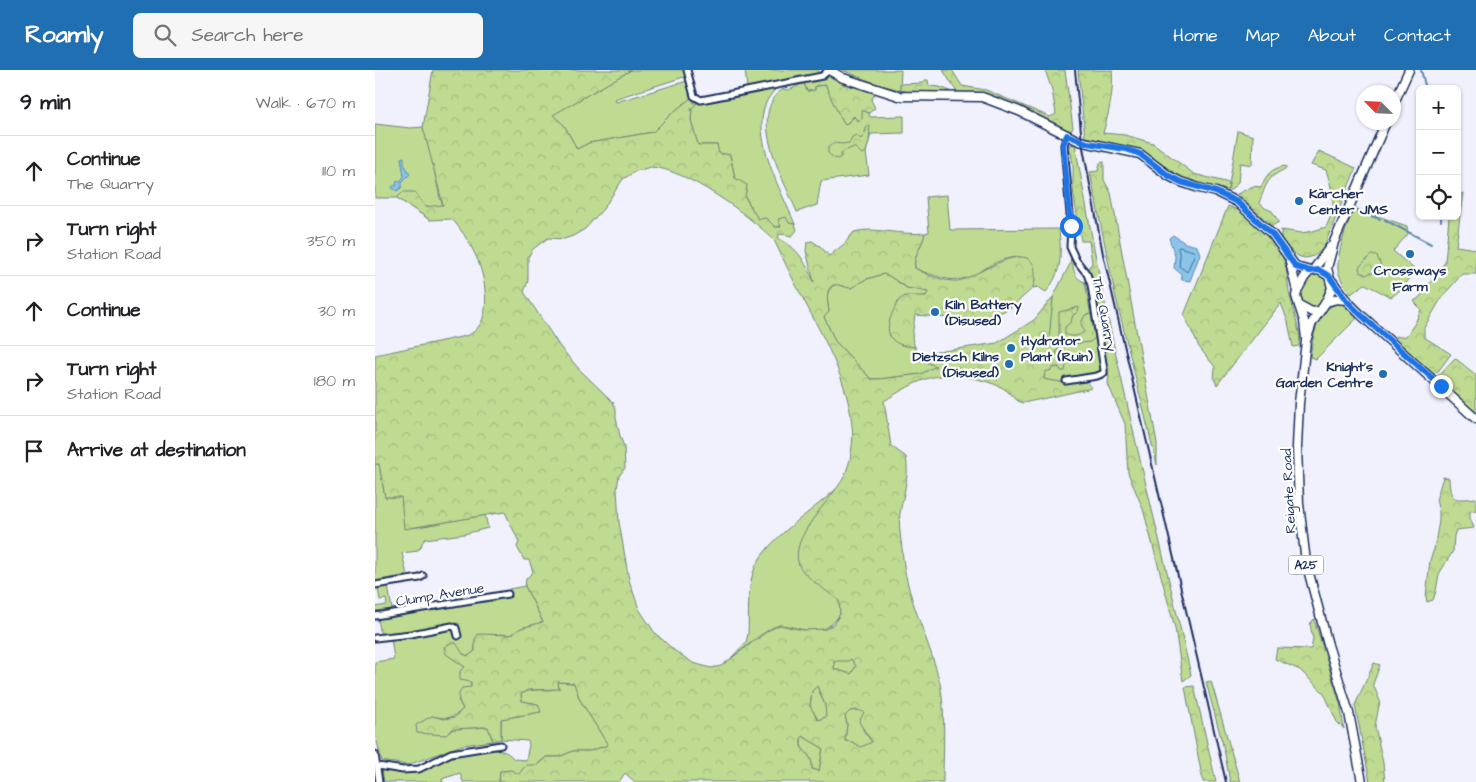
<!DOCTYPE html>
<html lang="en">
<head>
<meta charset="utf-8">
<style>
  body { margin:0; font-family:"Architects Daughter",sans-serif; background:#f6f6f6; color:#202124 }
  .controls { position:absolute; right:15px; top:15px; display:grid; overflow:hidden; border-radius:8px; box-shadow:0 1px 4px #0004 }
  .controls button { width:45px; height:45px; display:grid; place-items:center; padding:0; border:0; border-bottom:1px solid #e0e0e0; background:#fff; color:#202124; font:25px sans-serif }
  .compass { position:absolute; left:981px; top:15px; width:45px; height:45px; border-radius:50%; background:#fff; box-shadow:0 1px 4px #0004; rotate:294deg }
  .stop { position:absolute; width:15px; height:15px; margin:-11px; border:4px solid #1a73e8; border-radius:50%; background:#fff }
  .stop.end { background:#1a73e8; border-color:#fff; box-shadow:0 1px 5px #0008 }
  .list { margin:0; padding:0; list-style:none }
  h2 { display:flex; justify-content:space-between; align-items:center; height:65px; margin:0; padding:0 20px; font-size:21px }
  h2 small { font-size:16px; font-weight:400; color:#757577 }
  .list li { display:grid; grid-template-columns:32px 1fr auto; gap:15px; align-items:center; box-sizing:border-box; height:70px; padding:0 20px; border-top:1px solid #e0e0e0 }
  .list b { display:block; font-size:19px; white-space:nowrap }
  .list p { margin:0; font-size:16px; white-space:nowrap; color:#757577 }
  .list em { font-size:16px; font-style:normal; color:#757577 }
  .icon { flex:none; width:28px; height:28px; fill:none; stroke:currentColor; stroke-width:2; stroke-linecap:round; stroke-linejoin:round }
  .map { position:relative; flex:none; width:1101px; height:712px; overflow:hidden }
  header { display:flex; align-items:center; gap:30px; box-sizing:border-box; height:70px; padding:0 25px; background:#1f6fb2; color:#fff }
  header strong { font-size:24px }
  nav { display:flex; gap:28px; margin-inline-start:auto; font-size:18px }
  .search { width:350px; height:45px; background:#f6f6f6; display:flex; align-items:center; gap:12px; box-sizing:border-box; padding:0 18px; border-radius:8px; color:#757577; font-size:19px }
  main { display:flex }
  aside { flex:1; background:#fff }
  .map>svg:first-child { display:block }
</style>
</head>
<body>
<header>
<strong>Roamly</strong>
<div class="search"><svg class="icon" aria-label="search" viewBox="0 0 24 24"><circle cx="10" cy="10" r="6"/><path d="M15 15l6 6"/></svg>Search here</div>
<nav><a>Home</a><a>Map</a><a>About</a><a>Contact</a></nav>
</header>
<main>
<aside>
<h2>9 min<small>Walk · 670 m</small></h2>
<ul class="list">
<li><svg class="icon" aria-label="ahead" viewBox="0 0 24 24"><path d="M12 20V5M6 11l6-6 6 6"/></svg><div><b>Continue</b><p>The Quarry</p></div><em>110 m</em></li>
<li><svg class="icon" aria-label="right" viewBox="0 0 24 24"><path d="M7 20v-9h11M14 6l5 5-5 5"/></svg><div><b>Turn right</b><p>Station Road</p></div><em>350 m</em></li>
<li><svg class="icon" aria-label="ahead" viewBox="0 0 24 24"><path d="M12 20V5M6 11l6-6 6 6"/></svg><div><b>Continue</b></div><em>30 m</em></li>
<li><svg class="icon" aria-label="right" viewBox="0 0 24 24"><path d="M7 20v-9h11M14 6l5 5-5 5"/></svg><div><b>Turn right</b><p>Station Road</p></div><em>180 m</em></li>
<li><svg class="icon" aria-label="arrive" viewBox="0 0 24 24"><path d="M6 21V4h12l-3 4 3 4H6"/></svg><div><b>Arrive at destination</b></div></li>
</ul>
</aside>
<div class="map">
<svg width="1101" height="712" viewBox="0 0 1101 712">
  <defs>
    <pattern id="forest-crowns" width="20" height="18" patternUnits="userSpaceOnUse" patternTransform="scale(1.25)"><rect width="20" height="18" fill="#bfdb92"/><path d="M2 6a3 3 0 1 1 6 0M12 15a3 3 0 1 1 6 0" fill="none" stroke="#a4bc80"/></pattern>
  </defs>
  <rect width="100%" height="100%" fill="#f1f1fd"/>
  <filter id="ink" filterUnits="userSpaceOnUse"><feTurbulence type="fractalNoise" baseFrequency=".02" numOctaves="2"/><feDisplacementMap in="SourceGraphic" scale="10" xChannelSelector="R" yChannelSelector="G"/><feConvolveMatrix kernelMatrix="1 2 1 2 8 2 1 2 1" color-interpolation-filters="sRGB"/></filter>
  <g filter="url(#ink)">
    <g fill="#bfdb92" stroke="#6d8578">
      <path d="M256,0H311L312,6L239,29L241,32L312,11L317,27L295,45L278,62L214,73L202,79L189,55L177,45Z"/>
      <path d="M370,0H444V1L442,4L372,18Z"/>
      <path d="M467,0H526L525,20L502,14Z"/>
      <path d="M429,13L432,21L440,20V16L451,15C453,22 466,50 470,55L487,40L494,43L495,47L529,46V63L496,64L491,82L494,105L446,111L442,135L422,142C409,110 371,45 408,19L414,20Z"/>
      <path d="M397,18L400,20C367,52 405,118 420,154C412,153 408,157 400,157L391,149L383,150L360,108L355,85L343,83L342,75H323L316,50L317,37L322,33Z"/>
      <path d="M0,54L35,58L48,57L54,76L65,128L70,140L55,150L22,128H0Z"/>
      <path d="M863,61L878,66L877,95L865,93L863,113L856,120H853Z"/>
      <path d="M572,125L575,160L684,159C686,184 688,201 671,222L663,217L658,218L660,207L646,187C606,187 602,222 558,205C552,203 545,201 540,198C537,187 548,175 550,163L554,162L551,127Z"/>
      <path d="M979,138L1032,156L1033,164L1018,181L1039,199C1034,212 1027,220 1016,227L990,214L976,224C970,217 965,209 963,200C961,186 973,151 979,138Z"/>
      <path d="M696,186C699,197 697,208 710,212L726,302L716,306L690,308V313L669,310L678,227L695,194Z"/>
      <path d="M942,203C967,213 943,250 928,233C919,223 932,206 942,203Z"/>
      <path d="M508,204L514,206L532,218L553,222L552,226H547L526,275L540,277L543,288L562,296L546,304L504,309H496L460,271L450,249L449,247L454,242C453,231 448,220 462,214L476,218L489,210Z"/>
      <path d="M965,233L969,235L982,248L941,289L935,287C938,268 941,238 965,233Z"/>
      <path d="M0,394H4L10,427H26L37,458L110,445L113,458L89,464L50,469L47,473L46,478L43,479V481L27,483L32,505L0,511Z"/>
      <path d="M463,417L437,451L429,502L464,530L465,544C453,562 441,563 421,558C416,557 410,555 405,555C392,557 368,580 356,588L371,572L373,564C374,545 372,522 378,503C388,470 438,442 463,417Z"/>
      <path d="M13,516L17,539L0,541V537L12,535L11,529L5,530L3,519Z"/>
      <path d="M150,516L168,552L146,558L136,565L126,564L100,569V581L93,586L88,584C90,594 96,607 96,617L83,630L88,639C78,649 71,649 57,646L78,659L113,657L118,671L87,675L33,695L7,691L0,664V592L19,589L16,568L75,558L77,559L80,568L86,567L84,553L6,566L3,548L135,527L134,519Z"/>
      <path d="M476,589L481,596L476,604L459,599V591Z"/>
      <path d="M182,612L199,613L205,630L233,675L215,681H198L184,687H171L162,695L144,704L125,701L124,712H88L85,703L67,709L68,712H9L7,700C20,699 32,705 45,701C56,698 67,691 77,687C94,682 127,672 139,689L151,690L154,675L153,671L126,669V649L165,642L163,634L147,631L146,624C160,616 171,623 184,618Z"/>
      <path d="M442,616L450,635L452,647L443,650L435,636L437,621Z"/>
      <path d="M482,640L490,642L488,660L497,672L486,678L477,672L470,671L472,654L470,646L475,641Z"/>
      <path d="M427,666L448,678L444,701L437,699C437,696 437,693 436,690C432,679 423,681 427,666Z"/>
    </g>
    <g fill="url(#forest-crowns)" stroke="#6d8578" fill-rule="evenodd">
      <path d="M58,0H256L178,45L189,55L202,79L214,73L278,62L295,45L317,27L319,33H322L317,38L316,50L323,75H342L344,83L355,85L360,108L372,115L370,127L383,149L391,148L400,157H406L403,149L411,147L414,153L420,154L422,160L417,166L405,164L403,168C424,179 429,190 439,212L431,181L432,172L437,171L445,176L454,186L468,175L479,162C498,156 527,166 550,163C548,175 537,187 540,198C551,205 570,212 583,211C599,209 663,160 660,208C660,217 656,220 649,226C643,231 638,237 631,240C606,253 567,247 540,245L537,268L540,277C505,275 510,254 524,230L530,226H551L553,222L551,221L532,218L514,206L508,204L489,210L476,218C472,218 468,216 464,215C448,212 453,234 454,242L449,247L450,249L460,271L496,309H504L546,304L561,296L545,290L542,285L622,273L659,250L678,227L674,270L684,272V242L704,237L703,242L698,245L696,252L690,257V264C697,268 703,266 709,262L706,253L710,245L716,244L720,268L715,272L698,274L692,272L685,276L681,282L683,286H691L692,291L690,301H686L684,297L678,298L677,300L670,302L669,309L690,313L710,310L717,318L648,333C639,331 635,321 626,317C606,308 580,303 558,307C541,311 524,322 509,331L516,376L531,387C535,406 528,425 525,443C523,457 527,474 528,489C533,532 555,571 565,613C571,642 568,682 568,712H260L250,703L244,712H124L125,701L136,700L144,704L151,695H162L171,687H184L198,681H215L233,675L205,630L199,613L183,612L184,619L153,620L146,624L147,631L163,634L166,642L126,649V669L118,671L113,657L78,659L71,665L42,663L41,655L57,646L69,649L80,647L88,639C84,631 81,627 87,618L96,617V612L85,610V601L90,597L71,584L69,577L76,573H81L88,584L93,586L100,581V569L103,564L136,565L146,558L168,552L150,516L151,509L158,502L154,490H149L142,477L144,472L130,442L29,459L26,427H10L4,394H0V285L86,267C90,266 94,265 97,263C120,248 109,201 99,182C93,170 86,159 77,149L55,150L22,128L28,122H40L50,137L68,135L48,57ZM276,97C311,99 374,145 399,170C410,193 421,216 433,238C452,274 473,313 477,355C479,371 476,392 469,407C457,430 413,467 424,495C429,507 454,522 464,531L465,544L459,554L451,559L428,560L405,555L394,560L346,596L336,598L318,593L300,581L280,563L264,539L254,510L244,452L242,419L244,406L250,398L249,377L245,366L241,347V339L238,332L204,299L185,277L149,222L153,211V187L158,179L173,168L189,169L198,166L210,159L228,139L248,109L261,101ZM476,589L481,596L476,604L459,599V591H473ZM442,616L450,635L451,647L443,650L435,636L437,621ZM482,640L489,642L484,652L497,672L486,677L477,672L470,671L472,654L470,646L475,641ZM427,666L448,678L444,701L437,699C437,696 437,692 436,690C432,679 422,681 427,666Z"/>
      <path d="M568,0H577L587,16L611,20L675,47L681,44L677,20L670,0H690L698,58L694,64L645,39L583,24Z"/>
      <path d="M703,0H737C739,21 734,43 728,63L750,65L778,73L819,104L854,113L853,120L821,114L805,107L768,81L731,72H716L710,68Z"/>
      <path d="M455,4L501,22L496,30L500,38L494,43L487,40V49L482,51L479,46L470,55C466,50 453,22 451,15L440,16V20L432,21L429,13Z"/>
      <path d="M550,10H553L554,16L565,17L575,21L576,24L540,23L525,20V14L548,13Z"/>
      <path d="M492,56H495L494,72L491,82L487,84L479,77L467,82V86L463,89L459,88L453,83V77L459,73L467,74L474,73L477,67L481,65L486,69L489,65Z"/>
      <path d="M700,74C714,152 728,230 746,307C768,407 794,506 816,605L808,611L800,558L768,439L753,403L750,354L733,314L734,307L717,214L712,199L717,193L714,171H706L698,119V94L694,75Z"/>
      <path d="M944,81L981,98L948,179C929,196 921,186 906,171V160L927,163L938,161L951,157C962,135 958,122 951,100L936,95Z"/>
      <path d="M729,92V110L736,123L782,373V395L740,224L715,102L723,101L725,93Z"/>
      <path d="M910,96L912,98C891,108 892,113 884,133L890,138L897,141L904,152L897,156L862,124L878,116L886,117C892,104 895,99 910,96Z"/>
      <path d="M1088,123L1081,176L1101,179V204H1087L1067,227L1049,258V267L1076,284L1064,300L1057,305L1017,270L1021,266L1025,267L1031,266L1040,253L1046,240L1039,231L1044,228L1070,192L1074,147L1082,146V128L1084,125Z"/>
      <path d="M853,136L872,144L906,182L911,197L914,222L925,266L924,276L918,277L913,252L906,233L842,315L839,309L840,297L824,277L809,245Z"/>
      <path d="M996,185L1002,186L1005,193L1006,203H994L992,205L985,202L984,197Z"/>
      <path d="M1080,288L1101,305V342L1061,308Z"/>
      <path d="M1068,407L1074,408C1075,432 1079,430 1101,428V440L1095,441V448L1099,458L1081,460L1079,466L1078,481L1064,504L1061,521L1058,530L1052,532L1051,527L1055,490L1059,479L1064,451V441L1061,430Z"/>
      <path d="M939,549L965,633L969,659L962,652L949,623L925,600L900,589L902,578L936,579L938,569L935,554Z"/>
      <path d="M999,593L1005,595L998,614L1005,631L1000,656L1008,693L1010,712H995L980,635Z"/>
      <path d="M836,611L865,712H855L849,679L831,612Z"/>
      <path d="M819,616L841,712H828L810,617Z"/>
    </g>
    <g fill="#89c4e9" stroke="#5d88b1">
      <path d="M29,87V94L35,104L27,112V117L22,121L17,118L18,116H21L22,111H25L29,107L26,88Z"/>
      <path d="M798,165L810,173L822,176L825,184L815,211L807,210L806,204L799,198L800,186L794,168Z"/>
    </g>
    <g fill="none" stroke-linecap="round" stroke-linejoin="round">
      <path stroke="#476b96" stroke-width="1" d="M804,177L818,181L820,183L812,202L804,196L805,186L803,179Z"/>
      <g stroke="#5d88b1" stroke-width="2">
        <path d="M1046,0L1051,19"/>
        <path d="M981,141L1005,149"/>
        <path d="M1010,150L1056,174"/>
        <path d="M1066,151V146"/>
      </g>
      <defs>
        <g id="street">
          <path d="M312,0L319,26L326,30L447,6L454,0"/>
          <path d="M691,311L722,306L729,303V300L716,215L712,204L701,190L695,177L696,156L689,75L692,65"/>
          <path d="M0,515L45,508L48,506"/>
          <path d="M0,546L133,524"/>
          <path d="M0,568L36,564L77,556L81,558L83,566"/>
          <path d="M0,684L4,712"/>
          <path d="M3,696L28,700L44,699L76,683L126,675"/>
        </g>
        <g id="secondary">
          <path d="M454,0L468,8L524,26L607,27L644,41L704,71L765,84L794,106L806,112L824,118L841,122L862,132L897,164L921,197L935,201"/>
          <path d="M915,192L922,221"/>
          <path d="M957,211L971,230L985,244L1101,349"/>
          <path d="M951,232L962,229L971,230"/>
        </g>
        <g id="primary">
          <path d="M1018,35L1034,0"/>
          <path d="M939,199L955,177"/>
          <path d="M924,235L937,242L944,241"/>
          <path d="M931,269L929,251L921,226L922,221L929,208L935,201L944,200L954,206"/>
          <path d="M987,712L974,643L953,575L931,492L924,434L922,377L924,333L931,271L937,253L951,232L957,218L952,198L959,172L1011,52"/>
        </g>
      </defs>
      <use href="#street" stroke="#1b2f5e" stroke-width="9"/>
      <use href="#secondary" stroke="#1b2f5e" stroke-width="11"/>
      <use href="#primary" stroke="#1b2f5e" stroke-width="11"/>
      <use href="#street" stroke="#fff" stroke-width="5"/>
      <use href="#secondary" stroke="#fff" stroke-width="8"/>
      <use href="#primary" stroke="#fff" stroke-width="8"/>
      <path stroke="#1b2f5e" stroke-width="2" d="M700,0L707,72L728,184L851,712"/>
    </g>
  </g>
  <g fill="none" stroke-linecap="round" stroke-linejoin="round" filter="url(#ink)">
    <path stroke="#1a73e8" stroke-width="6" d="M696,156L688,75L692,65L712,73L751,79L765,84L794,106L806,112L841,122L862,132L897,164L921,197L935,201L944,200L954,206L971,230L985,244L1066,316"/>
  </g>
  <g fill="#1f6fb2" stroke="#fff" stroke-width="2">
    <circle cx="924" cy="131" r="5"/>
    <circle cx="1035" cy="184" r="5"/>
    <circle cx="560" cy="242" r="5"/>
    <circle cx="636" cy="278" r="5"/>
    <circle cx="634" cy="294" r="5"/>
    <circle cx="1008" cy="304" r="5"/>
  </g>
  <g text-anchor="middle" stroke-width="4.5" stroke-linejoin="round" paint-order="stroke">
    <rect fill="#fff" stroke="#5f6d8e" stroke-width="1" x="913.5" y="485.5" width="35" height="19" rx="4"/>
    <g font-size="12" font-weight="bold" fill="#1b2f5e">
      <text x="931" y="499">A25</text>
    </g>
    <g font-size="14" font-weight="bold" fill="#1b2f5e" stroke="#fff" text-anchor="start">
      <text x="934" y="128">Kärcher<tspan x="934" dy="16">Center JMS</tspan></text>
      <text x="1035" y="205" text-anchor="middle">Crossways<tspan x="1035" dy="16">Farm</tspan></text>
      <text x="570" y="239">Kiln Battery<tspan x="570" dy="16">(Disused)</tspan></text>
      <text x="646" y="275">Hydrator<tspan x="646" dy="16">Plant (Ruin)</tspan></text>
      <text x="624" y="291" text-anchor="end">Dietzsch Kilns<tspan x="624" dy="16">(Disused)</tspan></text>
      <text x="998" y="301" text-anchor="end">Knight's<tspan x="998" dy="16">Garden Centre</tspan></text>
    </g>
    <g font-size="14" fill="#1b2f5e" stroke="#fff">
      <text transform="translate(730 244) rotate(79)" y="5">The Quarry</text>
      <text transform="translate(913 421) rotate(-93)" y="5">Reigate Road</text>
      <text transform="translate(65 524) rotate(-9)" y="5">Clump Avenue</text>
    </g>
  </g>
</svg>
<div class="controls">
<button>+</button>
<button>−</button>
<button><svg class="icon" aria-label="locate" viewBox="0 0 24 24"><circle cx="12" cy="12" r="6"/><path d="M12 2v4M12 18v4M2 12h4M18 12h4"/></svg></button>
</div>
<svg class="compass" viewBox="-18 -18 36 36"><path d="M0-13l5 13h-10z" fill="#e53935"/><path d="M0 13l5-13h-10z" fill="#757577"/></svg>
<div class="stop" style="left:696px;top:156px"></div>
<div class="stop end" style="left:1066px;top:316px"></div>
</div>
</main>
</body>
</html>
